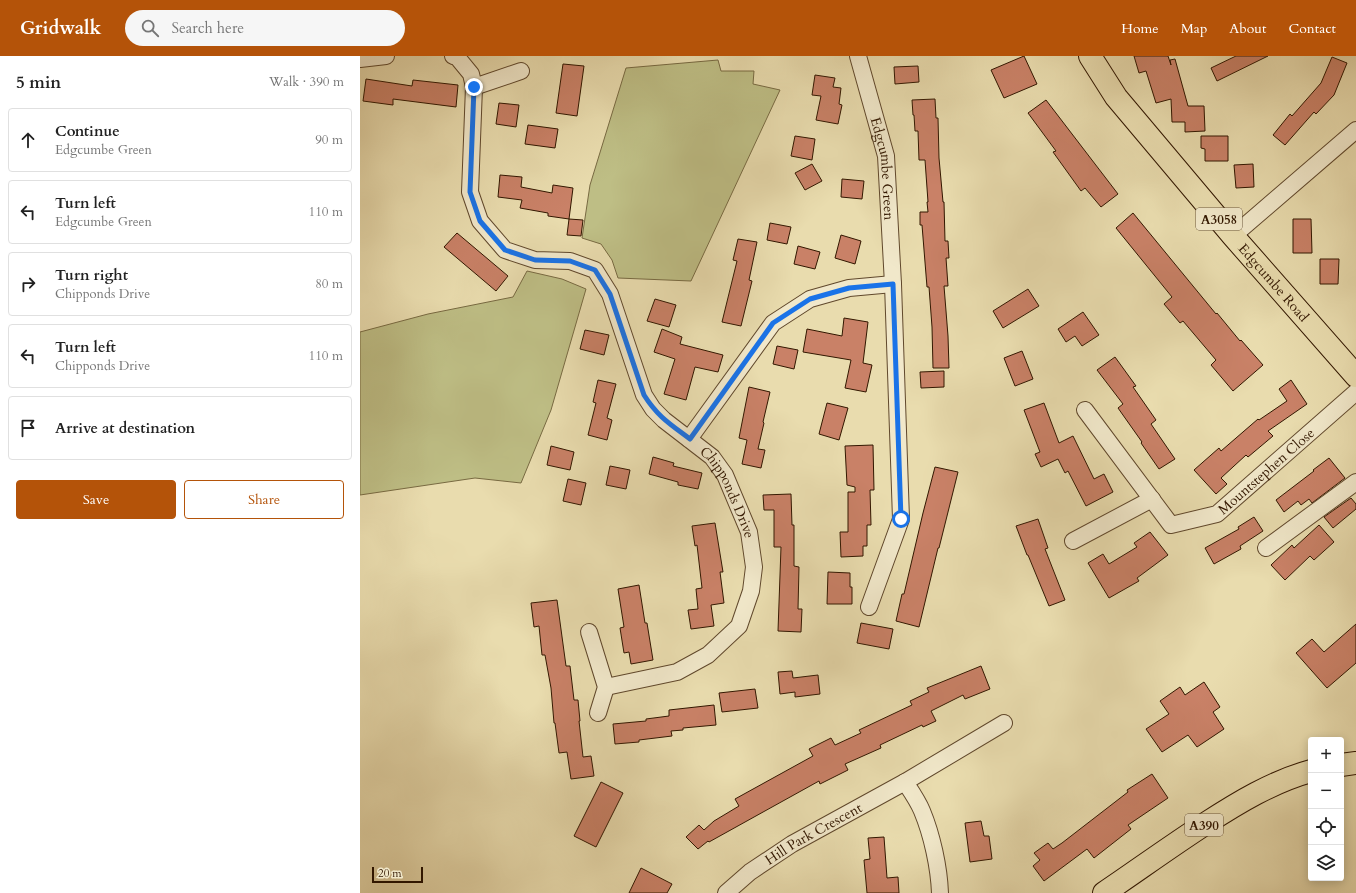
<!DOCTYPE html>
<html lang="en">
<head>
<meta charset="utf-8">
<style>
  body { margin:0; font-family:Cardo,serif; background:#f6f6f6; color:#222 }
  .controls { position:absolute; right:12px; bottom:12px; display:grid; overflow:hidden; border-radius:4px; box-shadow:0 2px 10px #0003 }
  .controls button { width:36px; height:36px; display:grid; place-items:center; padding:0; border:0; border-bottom:1px solid #e0e0e0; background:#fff; color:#222; font:20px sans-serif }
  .scale { position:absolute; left:12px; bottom:10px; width:51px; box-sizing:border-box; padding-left:4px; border:2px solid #321700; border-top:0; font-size:11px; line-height:14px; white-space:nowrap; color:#321700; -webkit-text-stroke:3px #f1e8ca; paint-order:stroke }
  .stop { position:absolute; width:12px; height:12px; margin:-9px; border:3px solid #1a73e8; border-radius:50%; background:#fff }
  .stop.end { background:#1a73e8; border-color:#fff; box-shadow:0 1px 4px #0008 }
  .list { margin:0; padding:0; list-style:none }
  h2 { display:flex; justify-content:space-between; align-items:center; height:52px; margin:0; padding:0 16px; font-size:17px }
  h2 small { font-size:13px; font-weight:400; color:#767676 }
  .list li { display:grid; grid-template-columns:26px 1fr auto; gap:12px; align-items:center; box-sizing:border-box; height:64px; margin:0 8px 8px; padding:0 8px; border:1px solid #e0e0e0; border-radius:4px }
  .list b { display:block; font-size:15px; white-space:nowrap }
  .list p { margin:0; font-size:13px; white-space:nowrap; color:#767676 }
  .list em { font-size:13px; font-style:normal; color:#767676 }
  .actions { display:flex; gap:8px; padding:12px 16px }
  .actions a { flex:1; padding:9px 0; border:1px solid #b45309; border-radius:4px; text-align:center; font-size:14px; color:#b45309 }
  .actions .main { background:#b45309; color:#fff }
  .icon { flex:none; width:22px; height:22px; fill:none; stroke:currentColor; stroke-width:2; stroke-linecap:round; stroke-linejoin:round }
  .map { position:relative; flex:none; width:996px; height:837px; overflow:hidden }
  header { display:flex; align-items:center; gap:24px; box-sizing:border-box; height:56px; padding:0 20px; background:#b45309; color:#fff }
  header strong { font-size:19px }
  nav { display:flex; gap:22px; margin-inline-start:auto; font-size:14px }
  .search { width:280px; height:36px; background:#f6f6f6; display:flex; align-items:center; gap:10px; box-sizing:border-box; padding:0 14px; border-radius:22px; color:#767676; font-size:15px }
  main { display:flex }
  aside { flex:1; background:#fff }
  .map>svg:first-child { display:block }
</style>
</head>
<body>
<header>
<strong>Gridwalk</strong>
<div class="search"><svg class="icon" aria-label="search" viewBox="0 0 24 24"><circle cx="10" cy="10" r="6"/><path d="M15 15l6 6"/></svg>Search here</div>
<nav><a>Home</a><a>Map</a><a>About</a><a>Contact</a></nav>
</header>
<main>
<aside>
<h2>5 min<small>Walk · 390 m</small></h2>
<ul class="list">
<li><svg class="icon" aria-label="ahead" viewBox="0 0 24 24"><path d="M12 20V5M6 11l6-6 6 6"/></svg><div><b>Continue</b><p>Edgcumbe Green</p></div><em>90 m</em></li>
<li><svg class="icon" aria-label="left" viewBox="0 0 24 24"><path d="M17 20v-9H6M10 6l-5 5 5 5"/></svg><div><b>Turn left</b><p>Edgcumbe Green</p></div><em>110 m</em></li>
<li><svg class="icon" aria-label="right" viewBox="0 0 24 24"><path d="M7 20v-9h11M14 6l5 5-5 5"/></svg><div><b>Turn right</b><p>Chipponds Drive</p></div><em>80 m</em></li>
<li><svg class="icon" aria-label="left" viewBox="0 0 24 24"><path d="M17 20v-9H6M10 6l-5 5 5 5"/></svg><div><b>Turn left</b><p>Chipponds Drive</p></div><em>110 m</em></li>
<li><svg class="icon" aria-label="arrive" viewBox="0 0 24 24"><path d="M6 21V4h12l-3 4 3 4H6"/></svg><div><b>Arrive at destination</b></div></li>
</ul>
<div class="actions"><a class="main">Save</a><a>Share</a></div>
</aside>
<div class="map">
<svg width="996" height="837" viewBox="0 0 996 837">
  <rect width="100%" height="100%" fill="#e9dcae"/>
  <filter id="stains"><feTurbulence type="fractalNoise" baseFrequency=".005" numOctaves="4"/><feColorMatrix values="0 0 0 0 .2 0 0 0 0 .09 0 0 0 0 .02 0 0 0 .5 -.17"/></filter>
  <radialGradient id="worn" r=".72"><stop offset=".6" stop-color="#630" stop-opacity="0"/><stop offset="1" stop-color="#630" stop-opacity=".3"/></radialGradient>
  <g fill="#bebe85" stroke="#786a42">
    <path d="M358,4L361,15H394L393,28L420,34L331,225L258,222L252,204L241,188L222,182L230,129L266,12Z"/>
    <path d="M167,215L202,223L226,233L191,354L161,427L115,422L0,439V276L68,258L153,241Z"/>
  </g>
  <g fill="#c98167" stroke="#321700">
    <path d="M664,0L677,28L644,42L631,14Z"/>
    <path d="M774,0H808L811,9L810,4L815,3L828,50H844L845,75L825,76V66H812L811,43L796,47L786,15L779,17Z"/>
    <path d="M876,0H908L857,25L851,12Z"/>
    <path d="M972,1L987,7L974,39L956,58L954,56L925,89L913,79L930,58L932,60L961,27Z"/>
    <path d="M203,8L224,10L217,60L196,57Z"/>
    <path d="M558,10L559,26L535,28L534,11Z"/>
    <path d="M455,19L475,22L473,31L481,32L479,48L482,49L478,68L456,64L461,40L452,39Z"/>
    <path d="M6,23L52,30L53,24L98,29L96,51L33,43V49L3,45Z"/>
    <path d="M575,43L576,62H578L579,102L583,146H584L585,185H588L589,202H586L588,230H584L588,280L589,312H573L572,271L569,231H567L562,169H560V156H568L567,146H568L565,104H559L558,75H555L554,59H553L552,44Z"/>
    <path d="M686,44L758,138L741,151L725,132L721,135L693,96L696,95L668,57Z"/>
    <path d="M139,47L159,49L156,71L136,68Z"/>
    <path d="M168,69L198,73L195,92L165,88Z"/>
    <path d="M435,80L455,83L452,104L431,100Z"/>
    <path d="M841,80H868V105H845V93L841,92Z"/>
    <path d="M452,108L462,125L445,134L435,117Z"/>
    <path d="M893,108L894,131L876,132L874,109Z"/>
    <path d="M140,119L162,121L161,131L192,137L193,129L213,132L209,163L188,160V157L160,152L162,144L138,141Z"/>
    <path d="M482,123L504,125L502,143L481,141Z"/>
    <path d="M773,157L856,258L857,257L880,285L881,284L903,309L873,335L851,309L856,304L823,265L820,267L804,248L812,241L756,172Z"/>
    <path d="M209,163L223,164L221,180L207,179Z"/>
    <path d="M933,163H951L952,197H933Z"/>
    <path d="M410,167L431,171L427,188L407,184Z"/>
    <path d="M97,177L148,220L136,235L84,191Z"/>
    <path d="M481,179L501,185L495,208L475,202Z"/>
    <path d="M378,183L397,186L389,224L392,225L381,270L362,266L377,205L373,204Z"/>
    <path d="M438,190L460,196L455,213L434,208Z"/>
    <path d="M960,203H979L978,228H960Z"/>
    <path d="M668,233L679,250L643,272L633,255Z"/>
    <path d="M295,243L316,249L309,271L287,265Z"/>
    <path d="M723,256L739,279L722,290L715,280L706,286L698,273Z"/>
    <path d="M484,262L508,266L503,307L512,309L506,336L485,332L491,304L443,296L447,273L482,280Z"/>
    <path d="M302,273L322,281L320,288L363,299L358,316L335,311L326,344L304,338L315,303L294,296Z"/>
    <path d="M225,274L249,279L244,299L220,293Z"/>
    <path d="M417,290L438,294L434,313L413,308Z"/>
    <path d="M662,295L673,323L655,330L644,302Z"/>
    <path d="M755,301L776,330L773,331L796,364L791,368L815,403L799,413L781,387L782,386L758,352L763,348L737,314Z"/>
    <path d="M584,315V331L561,332L560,316Z"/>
    <path d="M238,324L256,328L247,362L252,364L247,384L228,379L236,347L233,346Z"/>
    <path d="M931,324L947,348L908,375L913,380L888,401L886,399L861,422L867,428L856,438L834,414L859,392L861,395L898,363L899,364L927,345L919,333Z"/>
    <path d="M389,331L410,336L403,366L404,367L398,393L405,394L401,412L382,408L387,384L379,382Z"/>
    <path d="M467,347L488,352L479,384L459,378Z"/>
    <path d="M684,347L699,387L713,380L734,423L744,418L753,436L726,450L708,415L705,417L698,403L681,411L675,398L680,396L664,354Z"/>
    <path d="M513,389L514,434H510L511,469H507V490H503V500L481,501L480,476H488V436H495V431L487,429L485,390Z"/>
    <path d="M191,390L214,396L210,414L187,409Z"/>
    <path d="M293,401L314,407L313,410L342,417L338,433L318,429V426L289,418Z"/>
    <path d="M969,402L985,422L952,447L949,443L941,449L938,445L924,456L916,444L954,415L953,414Z"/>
    <path d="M250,410L270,414L266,433L246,429Z"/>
    <path d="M575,411L598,416L579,492H578L559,571L536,565L542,538H544L563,457Z"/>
    <path d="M208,423L226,427L221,449L203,445Z"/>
    <path d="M431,438L432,469H434V510L439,511L438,553H442L441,576L418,575L421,491H414V454H404L403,439Z"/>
    <path d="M991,442L996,448V453L973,472L964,461Z"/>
    <path d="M894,461L903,475L880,490L881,493L854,508L845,492L879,473L878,471Z"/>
    <path d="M678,463L688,492L685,493L705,544L689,550L668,499H667L656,470Z"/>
    <path d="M355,467L363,516H360L364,547L351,549L354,570L331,573L328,554L338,553L336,533L342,532L337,489L335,490L332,470Z"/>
    <path d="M959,469L974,486L954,504L950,500L925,524L911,509L932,489L934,492Z"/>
    <path d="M790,476L808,499L777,522L779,525L749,542L728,507L743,498L749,508L777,491L774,487Z"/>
    <path d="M468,516L490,517V531H492V548H467Z"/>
    <path d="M279,529L285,567H287L293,604L271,608L269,596L264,597L260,572L264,571L258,533Z"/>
    <path d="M197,544L206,610H210L214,644H218L220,665H219L223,701L231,700L234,720L211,723L207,696L199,697L195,667H194L191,632L185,599H182L179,570L174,571L171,547Z"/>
    <path d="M501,567L533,573L529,593L497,587Z"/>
    <path d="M996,568V607L967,632L936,597L952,583L964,596Z"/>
    <path d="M621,610L630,633L605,643L603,639L571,655L576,665L563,671L562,669L520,689L521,692L485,708L488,714L460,728L459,725L349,786L348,785L338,793L326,781L339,769L344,774L354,765L379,750L375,743L453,700L449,693L471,682L475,689L501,677L499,674L552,649L550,645L569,636L567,632Z"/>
    <path d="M432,615L433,622L458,619L460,638L435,641V636L420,638L418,616Z"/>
    <path d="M844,626L860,651L853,656L864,673L837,691L828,679L802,696L786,673L809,658L800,645L820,631L825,639Z"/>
    <path d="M395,633L398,652L362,656L359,637Z"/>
    <path d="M354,649L356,669L323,672V674L311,675L312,680L279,684V686L255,688L253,668L286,665V663L309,660V654Z"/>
    <path d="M792,718L808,742L768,769L771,773L734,802L727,793L684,825L673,810L680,804L674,797L688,787L693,793L702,787L768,736L767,734Z"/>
    <path d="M241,726L263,737L236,791L214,780Z"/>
    <path d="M621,765L624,780H629L632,803L610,806L605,767Z"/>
    <path d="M524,781L527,822L538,821L539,837H507L504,804L510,803L508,782Z"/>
    <path d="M281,812L312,828L307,837H269Z"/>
  </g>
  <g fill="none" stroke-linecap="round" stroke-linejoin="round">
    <defs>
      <g id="minor">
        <path id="s1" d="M93,0L97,1L111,18L114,31L110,136L120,165L145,194L175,204L210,205L235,214L250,238L284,339L293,353L304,364L352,401L365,419L389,476L394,511L391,535L379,570L348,599L317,616L246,631"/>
        <path id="s2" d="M498,0L526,100L533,228L541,463L509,551"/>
        <path d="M0,3L26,0"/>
        <path d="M114,31L161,15"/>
        <path d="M873,180L996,74"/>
        <path id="s3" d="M725,354L811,469L857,458L996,336"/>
        <path d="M329,383L413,267L450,243L489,232L533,228"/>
        <path d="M713,485L792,443"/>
        <path d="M906,492L996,426"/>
        <path d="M229,576L246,631L238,657"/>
        <path d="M545,726C551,735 558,745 562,755C572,779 579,811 580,837"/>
        <path id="s4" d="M366,837L390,816L432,788L545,726L644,667"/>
      </g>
      <g id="primary">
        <path id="s5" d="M730,0L756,41L873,180L996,320"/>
      </g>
      <g id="trunk">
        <path d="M981,709L996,707"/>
        <path d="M744,837C778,814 811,790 845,768C879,746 912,726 951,715"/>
      </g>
    </defs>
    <use href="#minor" stroke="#60482c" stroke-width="18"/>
    <use href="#primary" stroke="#321700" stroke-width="24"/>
    <use href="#trunk" stroke="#321700" stroke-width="24"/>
    <use href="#minor" stroke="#f1e8ca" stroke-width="16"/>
    <use href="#primary" stroke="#e9dcae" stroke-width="22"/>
    <use href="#trunk" stroke="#e9dcae" stroke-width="22"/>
  </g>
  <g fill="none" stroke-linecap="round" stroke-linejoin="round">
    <path stroke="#1a73e8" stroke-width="5" d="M114,31L110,136L120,165L145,194L175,204L210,205L235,214L250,238L284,339C298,361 310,368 330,383L413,267L450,243L489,232L533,228L541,463"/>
  </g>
  <g text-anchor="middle" stroke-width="3" stroke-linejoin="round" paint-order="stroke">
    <g fill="#f1e8ca" stroke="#6b563d" stroke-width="1">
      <rect x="836" y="152" width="46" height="22" rx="3"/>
      <rect x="825" y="758" width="38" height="22" rx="3"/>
    </g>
    <g font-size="13" font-weight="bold" fill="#321700">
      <text x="859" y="168">A3058</text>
      <text x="844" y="774">A390</text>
    </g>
    <g font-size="14" fill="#321700" stroke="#f1e8ca">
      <text dy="5" stroke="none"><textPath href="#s2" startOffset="116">Edgcumbe Green</textPath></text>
      <text dy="5" stroke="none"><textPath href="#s5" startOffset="292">Edgcumbe Road</textPath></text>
      <text dy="5" stroke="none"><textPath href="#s3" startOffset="256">Mountstephen Close</textPath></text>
      <text dy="5" stroke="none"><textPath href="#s1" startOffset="573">Chipponds Drive</textPath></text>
      <text dy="5" stroke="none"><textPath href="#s4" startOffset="106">Hill Park Crescent</textPath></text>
    </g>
  </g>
  <rect width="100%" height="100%" filter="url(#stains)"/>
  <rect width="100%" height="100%" fill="url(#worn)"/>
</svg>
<div class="controls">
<button>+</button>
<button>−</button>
<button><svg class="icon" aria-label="locate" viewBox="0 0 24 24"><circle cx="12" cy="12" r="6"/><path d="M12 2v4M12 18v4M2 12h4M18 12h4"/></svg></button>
<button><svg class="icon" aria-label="layers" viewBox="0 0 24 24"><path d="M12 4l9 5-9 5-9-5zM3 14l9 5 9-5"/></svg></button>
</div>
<div class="scale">20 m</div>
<div class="stop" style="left:541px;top:463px"></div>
<div class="stop end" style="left:114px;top:31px"></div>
</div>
</main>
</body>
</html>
